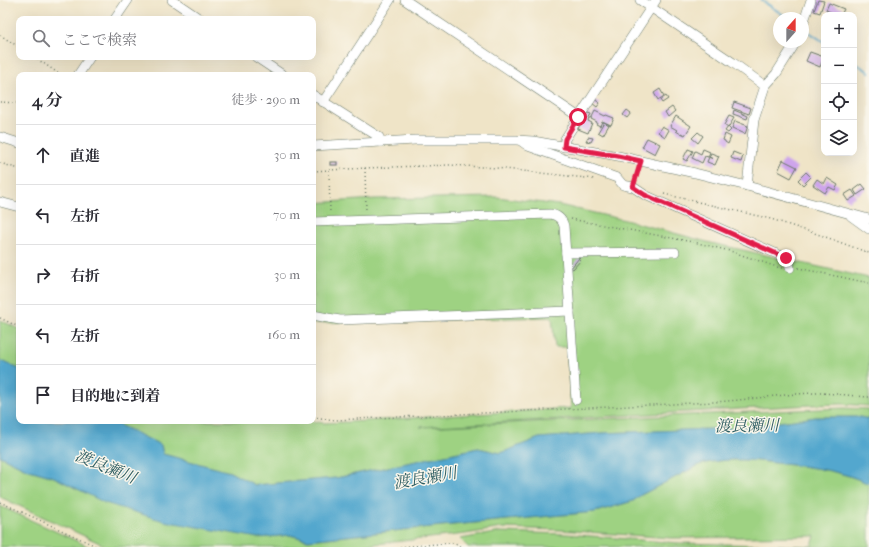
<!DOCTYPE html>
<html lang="ja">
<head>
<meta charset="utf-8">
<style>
  body { margin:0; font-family:"IM FELL French Canon","Noto Serif JP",serif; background:#f2f2f3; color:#2b2b33 }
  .controls { position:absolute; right:12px; top:12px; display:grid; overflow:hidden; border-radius:8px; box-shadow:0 4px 16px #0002 }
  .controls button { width:36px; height:36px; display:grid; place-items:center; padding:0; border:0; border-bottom:1px solid #e1e1e2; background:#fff; color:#2b2b33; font:20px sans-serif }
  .compass { position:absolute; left:773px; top:12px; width:36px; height:36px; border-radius:50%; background:#fff; box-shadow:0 4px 16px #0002; rotate:21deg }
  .stop { position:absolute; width:12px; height:12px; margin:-9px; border:3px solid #e11d48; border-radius:50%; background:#fff }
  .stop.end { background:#e11d48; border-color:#fff; box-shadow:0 1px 4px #0008 }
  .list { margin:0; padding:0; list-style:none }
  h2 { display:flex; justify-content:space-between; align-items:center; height:52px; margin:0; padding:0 16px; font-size:17px }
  h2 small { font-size:13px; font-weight:400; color:#7c7c81 }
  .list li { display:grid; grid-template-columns:26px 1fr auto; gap:12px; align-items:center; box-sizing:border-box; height:60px; padding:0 16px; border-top:1px solid #e1e1e2 }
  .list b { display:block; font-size:15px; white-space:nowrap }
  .list em { font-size:13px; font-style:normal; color:#7c7c81 }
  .icon { flex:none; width:22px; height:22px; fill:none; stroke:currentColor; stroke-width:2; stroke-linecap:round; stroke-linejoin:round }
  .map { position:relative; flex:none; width:869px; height:547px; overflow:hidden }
  .search { position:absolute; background:#fff; box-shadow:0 4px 16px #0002; left:16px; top:16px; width:300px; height:44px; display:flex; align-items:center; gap:10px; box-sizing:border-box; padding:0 14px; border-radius:8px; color:#7c7c81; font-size:15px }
  .panel { position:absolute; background:#fff; box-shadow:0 4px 16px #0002; left:16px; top:72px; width:300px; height:352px; border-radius:8px }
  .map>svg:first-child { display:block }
</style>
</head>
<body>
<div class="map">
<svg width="869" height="547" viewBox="0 0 869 547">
  <rect width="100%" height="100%" fill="#fbf7ec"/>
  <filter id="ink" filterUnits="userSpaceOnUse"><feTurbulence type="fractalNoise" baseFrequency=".025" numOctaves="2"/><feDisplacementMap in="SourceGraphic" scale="8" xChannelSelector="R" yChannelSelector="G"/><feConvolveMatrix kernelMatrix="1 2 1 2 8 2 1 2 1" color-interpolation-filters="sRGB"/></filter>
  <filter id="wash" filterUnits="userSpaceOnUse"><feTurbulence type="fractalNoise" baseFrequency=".012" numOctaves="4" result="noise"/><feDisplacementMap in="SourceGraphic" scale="16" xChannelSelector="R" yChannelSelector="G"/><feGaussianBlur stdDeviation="0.9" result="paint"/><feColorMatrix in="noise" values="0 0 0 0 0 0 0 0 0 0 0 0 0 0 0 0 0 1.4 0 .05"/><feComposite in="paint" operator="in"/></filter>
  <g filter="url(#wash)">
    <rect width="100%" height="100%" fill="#efe4c7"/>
    <g fill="#9ed282" stroke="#5e885b">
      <path d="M497,197L559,205L625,220L711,243L869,278V406L843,404L811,405L420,427L843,408L869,409V419L860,417H816L736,428L602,433L539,438L501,453L478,448L336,478L255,485L230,472L163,454L161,445L111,421H311L324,423L349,422L571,408L567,347H555L552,317L313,323V203L375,199Z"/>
      <path d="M0,320L19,329V369L0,360Z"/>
      <path d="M0,456L26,469L54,477L77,489L258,538L290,535L308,540L441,526L595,512L633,501L641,495L701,464C731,457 753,460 783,464C812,467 843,471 869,484V547H468L460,539L500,532L566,534L678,543L812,546L815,536L671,538L560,530L502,528L466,534L348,547H108L0,497Z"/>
      <path d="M0,506L79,542L89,547H0Z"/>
    </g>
    <path fill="#52a7ce" stroke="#387281" d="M0,360L19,369V421H111L161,445L163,454L230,472L255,485L336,478L478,448L501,453L539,438L602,433L736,428L816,417H860L869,419V484C843,471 812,467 783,464C753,460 731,457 701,464L641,495L633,501L595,512L441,526L308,540L290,535L258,538L164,521L105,503L54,477L26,469L0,456Z"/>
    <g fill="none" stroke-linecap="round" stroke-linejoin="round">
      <g stroke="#52a7ce" stroke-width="2">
        <path d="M761,0L788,18"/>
        <path d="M803,28L824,42"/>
        <path d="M854,62L869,72"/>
      </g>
    </g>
    <g id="blocks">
      <g fill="#cea4ec">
        <path d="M818,0L824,1L820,13L814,11Z"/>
        <path d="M829,3L844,9L841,15H837L826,10Z"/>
        <path d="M810,52L824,57L820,67L806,61Z"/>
        <path d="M660,89L664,96L658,100L654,93Z"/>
        <path d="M666,96L668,99L662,103L660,100Z"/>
        <path d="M594,99L600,103L597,107L592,103Z"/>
        <path d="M734,102L751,108L749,114L732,108Z"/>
        <path d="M672,107L675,111L668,117L665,112Z"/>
        <path d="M627,110L631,113L627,118L623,115Z"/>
        <path d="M734,110L748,116L747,119L733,114Z"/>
        <path d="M595,111L605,116L606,115L614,118L611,125L602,121L600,126L596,124L597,122L591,119Z"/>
        <path d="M588,113L591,114L588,121L592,123L588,133L578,129L583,119H584Z"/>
        <path d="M676,116L691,126L685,135L681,133V134L676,131L677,130L670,126Z"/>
        <path d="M729,116L734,118L728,128L724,125Z"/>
        <path d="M735,121L748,126L745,134L732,128Z"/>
        <path d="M604,122L609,125L603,135L598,132Z"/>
        <path d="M662,126L669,130L665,137L658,132Z"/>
        <path d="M728,127L731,130L728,133L725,131Z"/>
        <path d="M698,132L703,136L698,143L692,138Z"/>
        <path d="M725,134L731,137L728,144L725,142V141L723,140Z"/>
        <path d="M588,137L593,138L591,142L586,141Z"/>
        <path d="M647,138L660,144L655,154L642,147Z"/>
        <path d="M688,149L693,151L687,161L683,159Z"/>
        <path d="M703,149L710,152L708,157L705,156L702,163L692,158L695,151L701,154Z"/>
        <path d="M733,152L743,156L741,162L731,158Z"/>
        <path d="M711,153L719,156L715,165L707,162L709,157L713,159L709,157Z"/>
        <path d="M783,160L797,167L791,178L778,171Z"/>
        <rect x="330" y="162" width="7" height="3"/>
        <path d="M806,172L811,177L803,185L798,180Z"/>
        <path d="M827,178L838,185L835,190L829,187L825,193L813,185L817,179L824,184Z"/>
        <path d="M862,184L866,189L857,195L854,190Z"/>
        <path d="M852,190L856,196L848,201L844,195Z"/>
        <path d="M579,258L581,260L573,269L571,268Z"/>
      </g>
    </g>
  </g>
  <g filter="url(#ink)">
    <use href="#blocks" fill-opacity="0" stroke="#687767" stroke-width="1"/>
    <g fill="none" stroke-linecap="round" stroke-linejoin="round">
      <defs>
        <g id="minor">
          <path d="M172,0L200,19"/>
          <path d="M405,0L579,117"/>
          <path d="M640,0L732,62L765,86"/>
          <path d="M115,19L128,0"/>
          <path d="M803,24L811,0"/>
          <path d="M256,57L283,75"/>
          <path d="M78,75L90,57"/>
          <path d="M313,95L379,137L381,142"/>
          <path d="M323,102L390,0"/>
          <path d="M0,137L19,143"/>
          <path d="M521,141L528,146L617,178L623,185L633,187L645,195L786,258L789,261L790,268"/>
          <path d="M313,146L415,140H516L533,141L618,156L695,173L747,186L869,219"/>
          <path d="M564,147L565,139L579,117L656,0"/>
          <path d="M747,186L754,120L765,86L776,74L796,42"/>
          <path d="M0,202L19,207"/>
          <path d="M851,216L869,229"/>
          <path d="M313,222L550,214C558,215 562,219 564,226L576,400"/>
          <path d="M566,253L675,252"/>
          <path d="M313,315L328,318L340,320L570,311"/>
        </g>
      </defs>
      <use href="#minor" stroke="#687767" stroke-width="10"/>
      <g stroke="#687767" stroke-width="1.5" stroke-dasharray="1 3" stroke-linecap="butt">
        <path d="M0,35L19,47"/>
        <path d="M34,57L61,75"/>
        <path d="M0,102L19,103"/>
        <path d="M0,163L19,169"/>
        <path d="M365,168L366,212"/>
        <path d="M329,170L330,214"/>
        <path d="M313,171L365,168L449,165L496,168L595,179"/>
        <path d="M636,179L638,169"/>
        <path d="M664,194L771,219L823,236L869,253"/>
        <path d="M571,219L698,243L730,251L780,268H783"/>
        <path d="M798,268L869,283"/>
        <path d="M0,318L19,327"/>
        <path d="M313,417L335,420L714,402C748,400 782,394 816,393C834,393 852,396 869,397"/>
        <path d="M0,502L98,547"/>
        <path d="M400,547L450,543H455L461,547"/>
      </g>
      <use href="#minor" stroke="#fff" stroke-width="9"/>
    </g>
  </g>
  <g fill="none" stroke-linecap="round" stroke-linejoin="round" filter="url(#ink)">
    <path stroke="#e11d48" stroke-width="5" d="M578,117L565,139L564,147L618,156L641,161L633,187L645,195L786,258"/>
  </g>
  <g text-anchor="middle" stroke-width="3" stroke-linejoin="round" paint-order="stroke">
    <g font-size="16" font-style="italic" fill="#2e5d62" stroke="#fbf7ec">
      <text transform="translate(747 425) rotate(-1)" y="6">渡良瀬川</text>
      <text transform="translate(106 466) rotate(22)" y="6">渡良瀬川</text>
      <text transform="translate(425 477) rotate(-10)" y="6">渡良瀬川</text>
    </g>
  </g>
</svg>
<div class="controls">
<button>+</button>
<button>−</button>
<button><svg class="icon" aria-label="locate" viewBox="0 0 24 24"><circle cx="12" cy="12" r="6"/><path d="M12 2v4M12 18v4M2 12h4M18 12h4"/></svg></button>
<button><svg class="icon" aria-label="layers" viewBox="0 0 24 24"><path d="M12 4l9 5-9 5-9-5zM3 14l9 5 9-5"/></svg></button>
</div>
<svg class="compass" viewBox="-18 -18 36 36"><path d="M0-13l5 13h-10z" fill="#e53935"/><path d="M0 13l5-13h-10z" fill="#7c7c81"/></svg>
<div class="stop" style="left:578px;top:117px"></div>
<div class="stop end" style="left:786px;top:258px"></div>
<div class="search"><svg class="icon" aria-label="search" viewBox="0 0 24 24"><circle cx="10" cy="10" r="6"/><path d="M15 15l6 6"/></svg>ここで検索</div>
<section class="panel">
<h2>4 分<small>徒歩 · 290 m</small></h2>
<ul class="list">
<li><svg class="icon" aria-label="ahead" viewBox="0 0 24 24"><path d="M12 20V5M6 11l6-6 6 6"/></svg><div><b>直進</b></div><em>30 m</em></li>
<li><svg class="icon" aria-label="left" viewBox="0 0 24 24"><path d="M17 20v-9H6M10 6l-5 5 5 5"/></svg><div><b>左折</b></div><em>70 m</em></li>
<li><svg class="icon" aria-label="right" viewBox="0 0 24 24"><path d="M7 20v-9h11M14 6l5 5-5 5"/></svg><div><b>右折</b></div><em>30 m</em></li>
<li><svg class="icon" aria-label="left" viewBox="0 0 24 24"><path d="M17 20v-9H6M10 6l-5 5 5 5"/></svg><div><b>左折</b></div><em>160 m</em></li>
<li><svg class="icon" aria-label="arrive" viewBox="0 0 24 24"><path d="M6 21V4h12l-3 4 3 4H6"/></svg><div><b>目的地に到着</b></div></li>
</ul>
</section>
</div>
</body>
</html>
